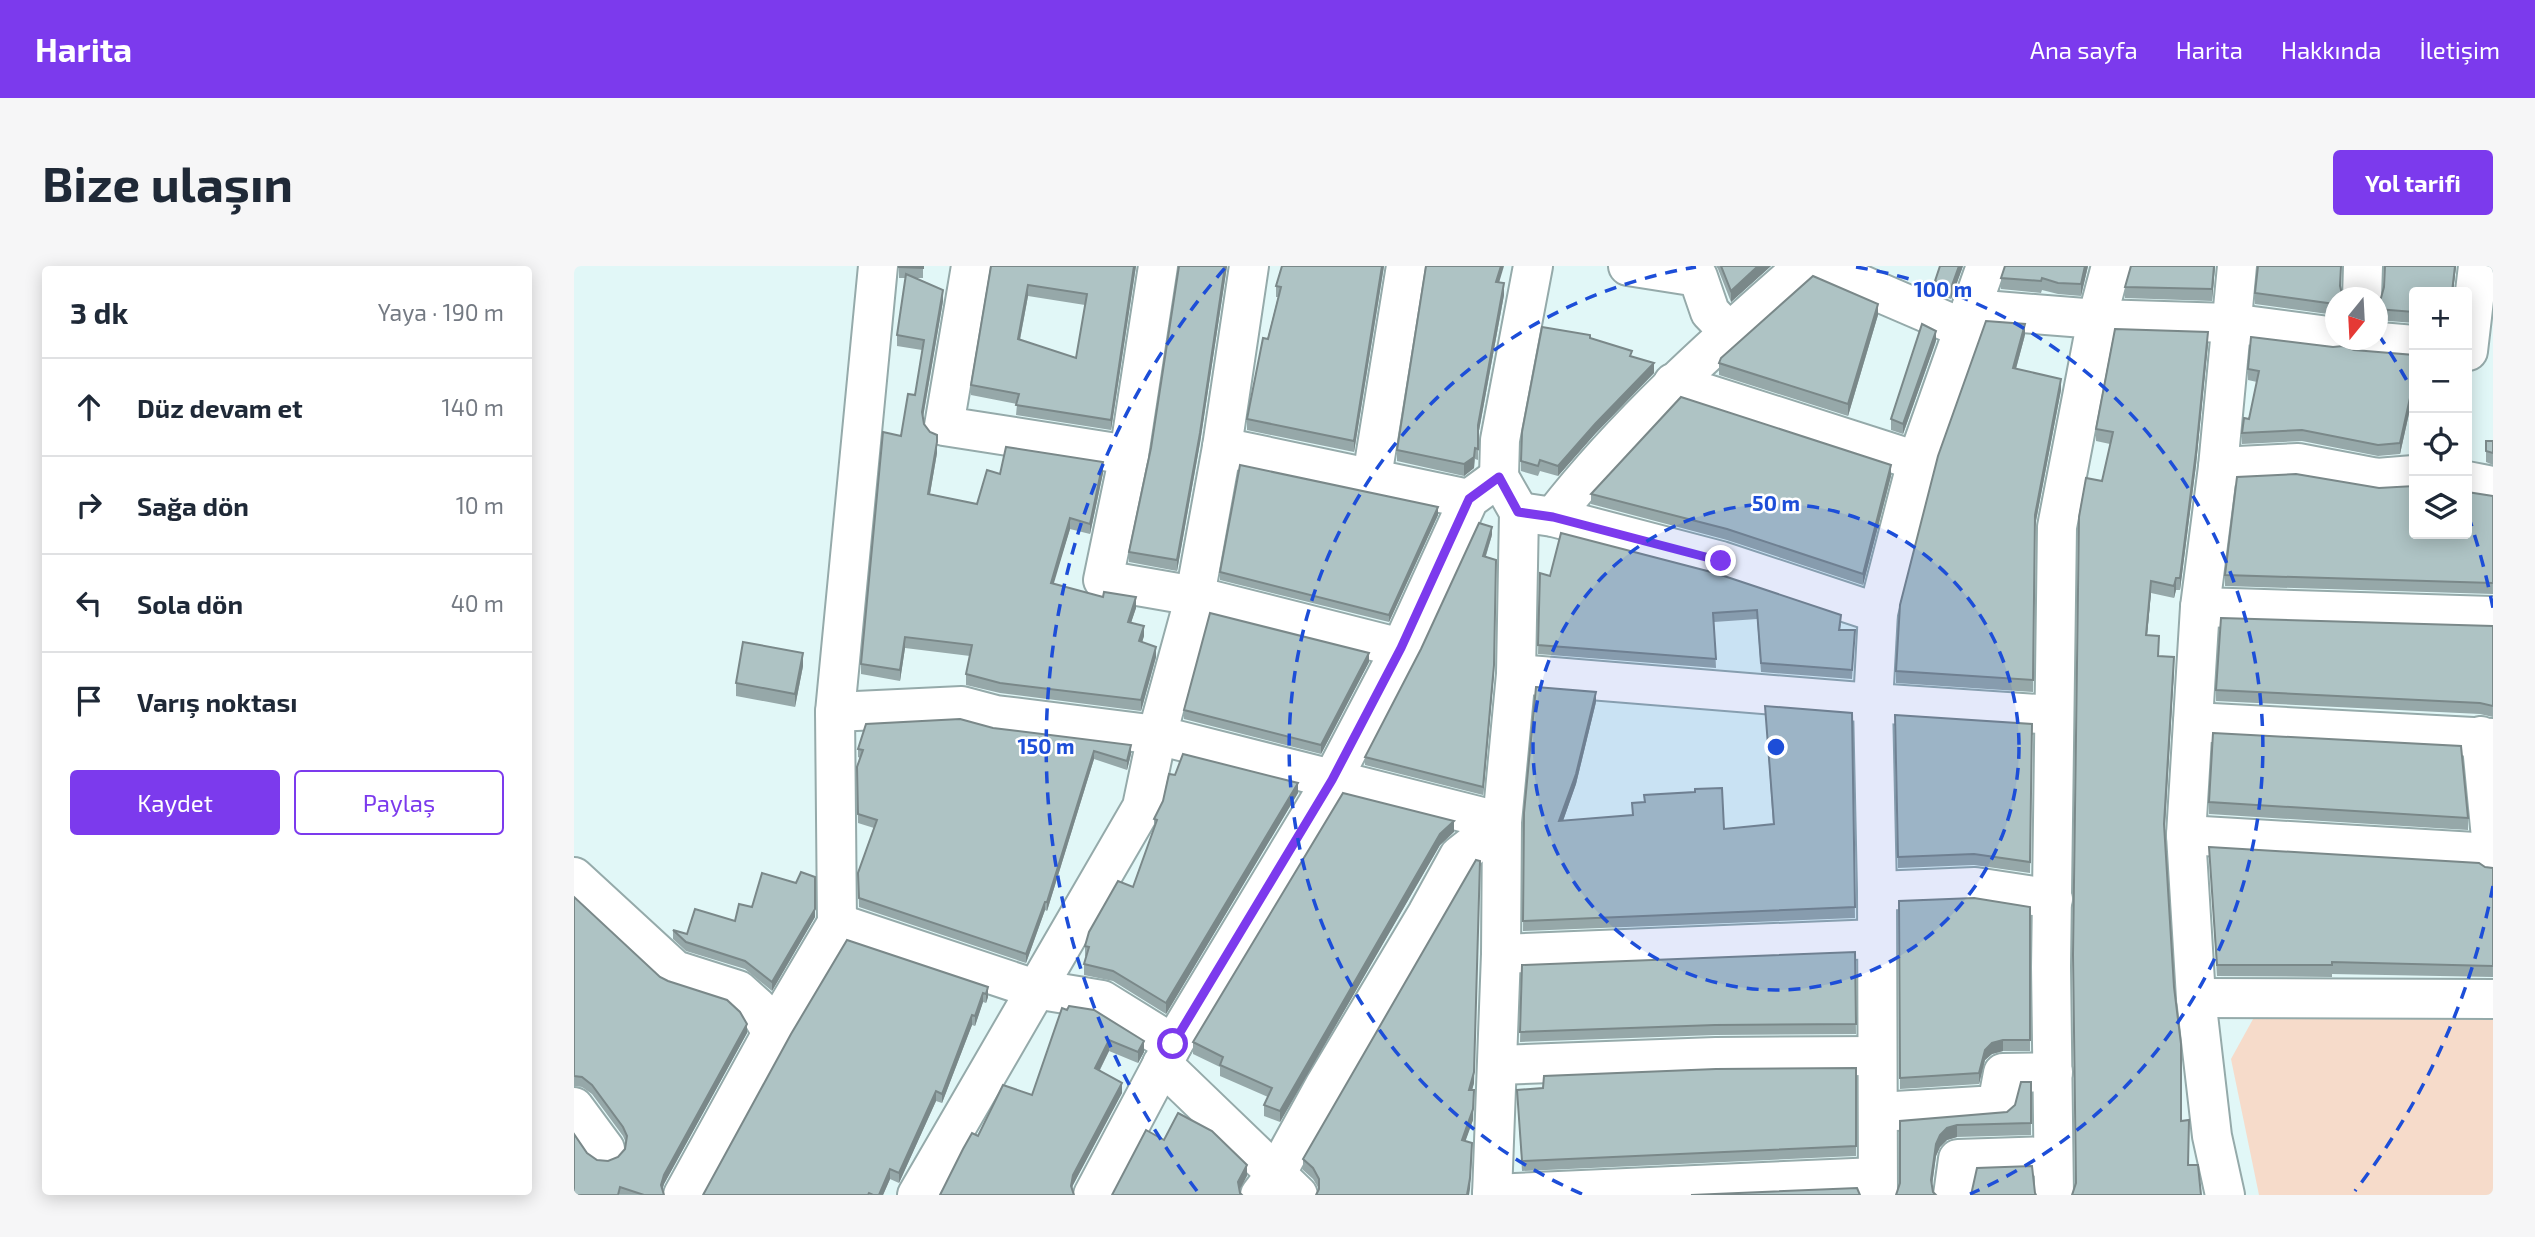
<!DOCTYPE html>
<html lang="tr">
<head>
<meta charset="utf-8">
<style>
  body { margin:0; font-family:"Exo 2",sans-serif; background:#f6f6f7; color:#1f2937 }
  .controls { position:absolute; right:21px; top:21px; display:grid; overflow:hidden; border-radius:7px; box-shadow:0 4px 18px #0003 }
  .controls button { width:63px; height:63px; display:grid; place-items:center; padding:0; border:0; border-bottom:2px solid #e0e1e3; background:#fff; color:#1f2937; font:35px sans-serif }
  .compass { position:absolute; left:1751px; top:21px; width:63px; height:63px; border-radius:50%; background:#fff; box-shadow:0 4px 18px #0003; rotate:198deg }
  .stop { position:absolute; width:21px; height:21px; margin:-16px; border:5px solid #7c3aed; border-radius:50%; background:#fff }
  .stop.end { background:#7c3aed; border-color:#fff; box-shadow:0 2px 7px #0008 }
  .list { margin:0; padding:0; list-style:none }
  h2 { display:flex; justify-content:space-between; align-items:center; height:91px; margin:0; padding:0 28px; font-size:30px }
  h2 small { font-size:23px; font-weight:400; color:#747a83 }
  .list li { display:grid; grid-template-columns:46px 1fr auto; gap:21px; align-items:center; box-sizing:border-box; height:98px; padding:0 28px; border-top:2px solid #e0e1e3 }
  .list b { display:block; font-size:26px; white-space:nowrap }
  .list em { font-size:23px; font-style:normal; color:#747a83 }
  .actions { display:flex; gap:14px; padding:21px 28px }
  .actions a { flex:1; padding:16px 0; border:2px solid #7c3aed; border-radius:7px; text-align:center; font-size:24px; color:#7c3aed }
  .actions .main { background:#7c3aed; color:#fff }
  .icon { flex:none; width:38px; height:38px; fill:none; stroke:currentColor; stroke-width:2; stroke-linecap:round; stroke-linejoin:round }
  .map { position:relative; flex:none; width:1919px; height:929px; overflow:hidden; border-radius:7px }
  header { display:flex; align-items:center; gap:42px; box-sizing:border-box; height:98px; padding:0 35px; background:#7c3aed; color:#fff }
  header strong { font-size:33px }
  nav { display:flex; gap:38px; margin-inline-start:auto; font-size:24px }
  .intro { display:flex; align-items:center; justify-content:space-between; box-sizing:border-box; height:168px; padding:0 42px }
  h1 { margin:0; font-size:49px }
  .button { padding:18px 32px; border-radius:7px; background:#7c3aed; color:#fff; font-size:24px; font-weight:700 }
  main { display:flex; gap:42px; padding:0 42px }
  aside { flex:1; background:#fff; border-radius:7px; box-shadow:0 4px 18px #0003 }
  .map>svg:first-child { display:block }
</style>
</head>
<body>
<header>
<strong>Harita</strong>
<nav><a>Ana sayfa</a><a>Harita</a><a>Hakkında</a><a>İletişim</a></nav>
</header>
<div class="intro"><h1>Bize ulaşın</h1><a class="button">Yol tarifi</a></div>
<main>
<aside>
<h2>3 dk<small>Yaya · 190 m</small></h2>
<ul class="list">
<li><svg class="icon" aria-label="ahead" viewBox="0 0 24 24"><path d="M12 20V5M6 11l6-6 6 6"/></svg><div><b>Düz devam et</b></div><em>140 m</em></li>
<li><svg class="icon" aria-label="right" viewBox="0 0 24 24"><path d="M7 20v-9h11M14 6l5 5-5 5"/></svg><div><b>Sağa dön</b></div><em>10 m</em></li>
<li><svg class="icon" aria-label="left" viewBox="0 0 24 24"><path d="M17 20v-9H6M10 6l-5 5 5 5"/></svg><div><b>Sola dön</b></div><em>40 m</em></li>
<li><svg class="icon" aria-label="arrive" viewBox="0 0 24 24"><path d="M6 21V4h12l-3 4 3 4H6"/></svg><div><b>Varış noktası</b></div></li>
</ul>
<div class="actions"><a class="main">Kaydet</a><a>Paylaş</a></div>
</aside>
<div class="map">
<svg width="1919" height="929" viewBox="0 0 1919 929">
  <rect width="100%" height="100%" fill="#e1f7f7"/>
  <path fill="#f6dbca" d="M1684,744L1919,749V929H1685L1657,793Z"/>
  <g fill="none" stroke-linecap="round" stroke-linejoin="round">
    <defs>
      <g id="minor">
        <path d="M397,0L370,160L555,189"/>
        <path d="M584,0L555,189L529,314L621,330L827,382"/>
        <path d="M1054,0L1124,11L1136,46L1155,66"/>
        <path d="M1244,0L1388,62"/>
        <path d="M1788,32L1789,0"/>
        <path d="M1397,43L1523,53L1656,57L1762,71"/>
        <path d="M1782,74L1840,79"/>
        <path d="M1894,85L1904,0"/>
        <path d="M1099,117L1343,195"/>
        <path d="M648,181L895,233"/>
        <path d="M1644,201L1724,197L1803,212L1840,209"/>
        <path d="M798,211L832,0"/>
        <path d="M1893,215L1919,220"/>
        <path d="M945,246L979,251L1147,295L1304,347"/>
        <path d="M979,251C1052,157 1141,78 1230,0"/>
        <path d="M1626,341L1919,350"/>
        <path d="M942,408L1299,437L1480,449"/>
        <path d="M261,446L388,440L422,449L583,469L928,556"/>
        <path d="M1619,456L1919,472"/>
        <path d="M1907,470L1919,592"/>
        <path d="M1612,569L1919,587"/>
        <path d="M0,611L101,704L164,724L183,741L198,767"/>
        <path d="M1303,625L1401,621L1479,633"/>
        <path d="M263,657L461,723L528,734L599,778"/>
        <path d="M927,688L1303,673"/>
        <path d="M1622,732L1919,733"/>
        <path d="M588,798L724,929"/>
        <path d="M923,799L1142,791L1303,790"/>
        <path d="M0,841L31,883"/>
        <path d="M1304,846L1423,839L1429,807L1479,806"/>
        <path d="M918,928L1303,911"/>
        <path d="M109,929L198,767L263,657L261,446L304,0"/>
        <path d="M519,929L599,778L758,514L827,382L895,233L925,211"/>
        <path d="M686,929L702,908L751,819L853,648L885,590L928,556"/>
        <path d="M918,929L927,688L928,556L942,408L945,246L925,211L926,174L959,0"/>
        <path d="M1304,929L1303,625L1299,437L1304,347L1343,195L1412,0"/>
        <path d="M1379,929L1384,893L1479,890"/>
        <path d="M1480,929L1477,701L1483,261L1523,53L1537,0"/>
        <path d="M1651,929L1638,870L1622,732L1612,569L1626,341L1644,201L1663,0"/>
      </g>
      <path id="tertiary" d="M343,929L568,541L583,469L621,330L648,181L675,0"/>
    </defs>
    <use href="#minor" stroke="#95aaaa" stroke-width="42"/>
    <use href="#tertiary" stroke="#95aaaa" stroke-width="42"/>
    <use href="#minor" stroke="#fff" stroke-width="38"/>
    <use href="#tertiary" stroke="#fff" stroke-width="38"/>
  </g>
  <g fill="#96a8a9" fill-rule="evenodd">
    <path d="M325,0H349V12H342L369,35L349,152L350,158L363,187L356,228L403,238L426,208L529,207L516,268L496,263L479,317L562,342L557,356L570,370L568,376L582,391L567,445L426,427L392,419V408L396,390L331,382L326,415L287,408V398L327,170L341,129L348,84L323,80V69L332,12H325Z"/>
    <path d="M417,0H562L537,164L442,149L443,138L397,129V119ZM454,30L511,39L502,92L446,74Z"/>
    <path d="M605,0H653L626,177L603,305L555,296V286L577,182Z"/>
    <path d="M708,0H810L780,186L673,164V153L704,31H702V20Z"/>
    <path d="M1142,0H1197L1157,36L1144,3Z"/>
    <path d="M1389,0L1377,33L1361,27V15Z"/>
    <path d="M1431,0H1514L1507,30L1484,28L1468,24L1467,27L1427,23V12Z"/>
    <path d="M1557,0H1641L1638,35L1551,32V21Z"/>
    <path d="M1811,0H1882L1879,26H1840V57L1803,54V35L1807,32L1810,21Z"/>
    <path d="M925,17L930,29L904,170V194L901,193L900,202L890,210L823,195V184Z"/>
    <path d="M1681,27L1761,32V49L1681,38Z"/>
    <path d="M1304,49L1274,150L1145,109V97Z"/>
    <path d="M1451,69L1442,103L1487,124L1461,260L1459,426L1322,417V405Z"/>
    <path d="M1016,72L1058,90L1080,107L1021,168L984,210L966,205L964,210L947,205V195Z"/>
    <path d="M1362,75L1329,168L1317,164V153Z"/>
    <path d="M1634,78L1622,199L1606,324H1602L1600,332L1577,327L1573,369L1585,382V390L1600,403L1591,564L1607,855L1614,899L1499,928L1502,917L1528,215L1536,178L1522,175V163Z"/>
    <path d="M1780,84L1840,89V144L1836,143L1826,188L1804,190L1728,175L1668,178V167L1675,153L1683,116L1674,114V103Z"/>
    <path d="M1912,175H1919V199L1912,196Z"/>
    <path d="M1317,210L1289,319L1153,274L1017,238V228Z"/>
    <path d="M1805,222L1919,230V328L1651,320V309Z"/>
    <path d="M864,249L815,356L646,314V306Z"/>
    <path d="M918,269L912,290L920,407L909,529L791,499V491Z"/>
    <path d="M966,307L976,310L1267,358L1266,364H1281L1278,413L1187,406L1183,353L1140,356L1142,402L964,388Z"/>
    <path d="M1919,360V451L1906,448L1642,435V424Z"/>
    <path d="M795,396L747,488L610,453V444Z"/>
    <path d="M229,400L221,441L162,430V417Z"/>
    <path d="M1022,436L1002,518L989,555L1058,549V537L1070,536V529L1150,563L1199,558L1191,440L1278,447L1281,652L949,665L950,547Z"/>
    <path d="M1321,449L1458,458L1456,607L1400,599L1324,602Z"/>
    <path d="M419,462L557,488L553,504L520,493L473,645L471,644L452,697L285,641L284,607L300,562L284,557L283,501L286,492L284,491V483Z"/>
    <path d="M601,509L724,527L592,748L539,715L510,709V698L512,691L511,690V680L559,621L580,562V553Z"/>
    <path d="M1635,536L1894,552V564L1635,548Z"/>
    <path d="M880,566L866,579L706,856L690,850V839L694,831L646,810V801L619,788V776Z"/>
    <path d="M1635,581L1919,602V711L1758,708V711L1643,710Z"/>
    <path d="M0,631L86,711L173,767L90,918L88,924L90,929H0L13,887L23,894L34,895L44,891L51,883L52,877L49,870L18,828L8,821L0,820Z"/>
    <path d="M1325,635L1456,641V785H1429L1418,788L1411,794L1405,818L1326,823Z"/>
    <path d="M178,641L241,651L198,725L171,703L112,685L99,673V664L113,668L161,655Z"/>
    <path d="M1281,686L1282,768L1141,769L946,776L948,699Z"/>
    <path d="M414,721V731L412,737L409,736L401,760L398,759L368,837L362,835L325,917L316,913L309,929H129Z"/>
    <path d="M488,742L570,786L564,797L535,785L526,804L548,827L499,919L404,870L458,829Z"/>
    <path d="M1282,802V890L948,905L943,824Z"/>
    <path d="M1457,816V869L1383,871L1373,874L1366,881L1362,890L1358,920L1359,926L1326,918V855L1433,846L1441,839Z"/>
    <path d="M900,817L898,824L899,854L891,875L896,923H745L739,913L729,904V893Z"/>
  </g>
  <g fill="#7a8889">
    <path d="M560,0H562L537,164V154Z"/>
    <path d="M651,0H653L626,177L603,305V294Z"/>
    <path d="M808,0H810L780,186V175Z"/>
    <path d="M927,0H930L922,27V16Z"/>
    <path d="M1184,0H1197L1157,36V25Z"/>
    <path d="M1385,0H1389L1377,33V22Z"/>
    <path d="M1511,0H1514L1507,30V18Z"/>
    <path d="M1640,0H1641L1638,35V23Z"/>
    <path d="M1881,0H1882L1879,26H1878Z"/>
    <path d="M930,17V29L904,170V194V159Z"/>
    <path d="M454,19V30L444,83V73Z"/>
    <path d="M369,24V35L348,156V146Z"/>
    <path d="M1304,38V49L1274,150V138Z"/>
    <path d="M1451,58V69L1439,113V102Z"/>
    <path d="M1362,65V75L1329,168V158Z"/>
    <path d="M1634,66V78L1622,199L1606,324V312Z"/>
    <path d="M1080,97V107L1021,168L984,210V200L1021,158Z"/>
    <path d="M1487,113V124L1461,260L1459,426L1461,249Z"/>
    <path d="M1836,132V143L1826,188V177Z"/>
    <path d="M363,176V187L354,239V228Z"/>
    <path d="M901,182L900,202L890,210V198Z"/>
    <path d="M529,196V207L516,268V258Z"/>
    <path d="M1317,199V210L1289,319V308Z"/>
    <path d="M864,241V249L815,356V349Z"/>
    <path d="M496,252V263L477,327V317Z"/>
    <path d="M918,261V269L909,298V290Z"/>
    <path d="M922,294L920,407L909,529V521Z"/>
    <path d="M1602,312V324L1600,332V320Z"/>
    <path d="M1577,315V327L1572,381V369Z"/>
    <path d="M562,331V342L554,366V356Z"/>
    <path d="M570,360V370L565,386V375Z"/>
    <path d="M331,371V382L326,415V404Z"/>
    <path d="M582,381V391L567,445V434Z"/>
    <path d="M229,387V400L221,441V428Z"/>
    <path d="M795,387V396L747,488V479Z"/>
    <path d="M1600,391V403L1590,570V558Z"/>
    <path d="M1022,426V436L1002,518L985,566V555Z"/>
    <path d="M557,479V488L553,504V495Z"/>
    <path d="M520,485V493L473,645V636Z"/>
    <path d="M724,517V527L592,748V737Z"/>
    <path d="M880,555V566L866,579L706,856V845L866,568Z"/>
    <path d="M906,595L900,817L895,835Z"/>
    <path d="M471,636V644L452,697V688Z"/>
    <path d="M241,643V651L198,725V716Z"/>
    <path d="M414,721V731L412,737V728Z"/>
    <path d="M409,727V736L401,760V750Z"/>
    <path d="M398,749V759L368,837V828Z"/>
    <path d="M173,758V767L90,918L87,929V919L90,909Z"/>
    <path d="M535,774V785L521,813V802Z"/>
    <path d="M1429,774V785L1418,788L1411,794L1405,818V807L1411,784L1418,777Z"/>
    <path d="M570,775V786L564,797V786Z"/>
    <path d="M548,817V827L499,919L497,929V920L499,909Z"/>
    <path d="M900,824L899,854L888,885V874Z"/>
    <path d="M362,825V835L325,917V907Z"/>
    <path d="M1383,859V871L1373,874L1366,881L1362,890L1357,926V914L1362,878L1366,869L1373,862Z"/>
    <path d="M898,888L896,923L895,929H893Z"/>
    <path d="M673,899V910L664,927V916Z"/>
    <path d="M316,903V913L309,929H305Z"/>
  </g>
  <g fill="#aec3c4" stroke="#7a8889" stroke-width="2" fill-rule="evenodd">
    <path d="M325,0H349V2L325,1Z"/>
    <path d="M417,0H560L537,154L442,139L445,128L397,119ZM454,19L513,28L502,92L444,73Z"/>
    <path d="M605,0H651L626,167L603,294L555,286L577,182Z"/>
    <path d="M708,0H808L780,175L673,153L689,72L694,73L707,21L702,20Z"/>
    <path d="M852,0H927L922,16L930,17L904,159V183L901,182L900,191L890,198L823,184Z"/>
    <path d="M1147,0H1184L1157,25Z"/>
    <path d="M1366,0H1385L1377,22L1361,15Z"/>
    <path d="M1431,0H1511L1507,18L1484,17L1468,12L1467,15L1427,12Z"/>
    <path d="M1557,0H1640L1638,23L1551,21Z"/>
    <path d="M1684,0H1767L1766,20L1769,32H1761V38L1681,27Z"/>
    <path d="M1811,0H1881L1878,26H1840V46L1803,43V35L1807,32L1810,21Z"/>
    <path d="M332,8L369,24L348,146L350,158L356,166L363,169V176L354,228L403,238L413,204L426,208L432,181L529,196L516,258L496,252L477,317L529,331L530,326L562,331L554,356L570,360L565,375L582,381L567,434L426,417L392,408L398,379L331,371L326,404L287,398L309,166L327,170L334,128L341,129L350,74L323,69Z"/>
    <path d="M1239,10L1304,38L1274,138L1145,97L1147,92Z"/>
    <path d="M1412,55L1451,58L1439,102L1487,113L1461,249L1459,414L1322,405L1326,339L1364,190Z"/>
    <path d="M1348,58L1362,65L1329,158L1317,153Z"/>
    <path d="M968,61L1016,69V72L1058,85L1056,90L1080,97L1021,158L984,200L966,194L964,200L947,195L948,166Z"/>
    <path d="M1541,63L1634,66L1622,186L1606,312H1602L1600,320L1577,315L1572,369L1585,370L1584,390L1600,391L1590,558L1600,721L1607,778V855L1615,854L1614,899H1624L1627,929H1498L1502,917L1499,689L1505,251L1512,212L1528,215L1539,166L1522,163Z"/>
    <path d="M1677,71L1759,81L1769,80L1780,84L1840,89V133L1836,132L1826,177L1804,179L1728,164L1668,167L1670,152L1675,153L1685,105L1674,103Z"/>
    <path d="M1107,131L1317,199L1289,308L1153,263L1017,228Z"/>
    <path d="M1912,175H1919V187L1912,185Z"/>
    <path d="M666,199L864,241L815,349L646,306Z"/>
    <path d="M1722,208L1805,222L1840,220V268H1893V226L1919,230V317L1651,309L1663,211Z"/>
    <path d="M905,257L918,261L909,290L922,294L920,399L909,521L791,491L847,383Z"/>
    <path d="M987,267L1141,307L1267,349L1265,364H1281L1278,404L1187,397L1183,344L1139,347L1142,393L964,379L966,307L976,310Z"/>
    <path d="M636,347L795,387L747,479L610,444Z"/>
    <path d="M1647,352L1919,360V440L1906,437L1642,424Z"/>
    <path d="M169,376L229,387L221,428L162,417Z"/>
    <path d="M962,421L1022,426L1002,508L985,555L1059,549L1058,537L1071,536L1070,529L1121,526V523L1148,522L1150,563L1200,558L1191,440L1278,447L1281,641L949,655L950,547Z"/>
    <path d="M1321,449L1458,458L1456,596L1400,588L1324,591Z"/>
    <path d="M386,453L419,462L557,479L553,495L520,485L473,636H471L452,688L285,632L284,607L303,554L284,548L283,501L289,484L284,483L292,458Z"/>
    <path d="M1639,467L1887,480L1894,552L1635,536Z"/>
    <path d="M609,488L724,517L592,737L539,705L510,698L515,681L511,680L515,666L544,615L559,621L583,554L580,553L589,535L595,508L601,509Z"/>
    <path d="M769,527L880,555L866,568L706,845L690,839L698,822L646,799L649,791L619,776Z"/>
    <path d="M1635,581L1905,597L1911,601L1919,602V700L1758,696V699H1643Z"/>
    <path d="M902,594L906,595L900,806L895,824H900L899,843L888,874L898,877L896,912L893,929H742L745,923V913L739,902L729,893Z"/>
    <path d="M227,606L241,611V643L198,716L171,695L112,676L99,664L113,668L121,643L161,655L165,638L178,641L188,607L222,617Z"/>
    <path d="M0,631L86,711L94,715L153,734L166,746L173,758L90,909L87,919L90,929H70L46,921L44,929H0V868L13,887L23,894L34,895L44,891L51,883L53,870L49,861L18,819L8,811L0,810Z"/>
    <path d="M1400,632L1456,641V774H1429L1418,777L1411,784L1405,807L1326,812L1325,635Z"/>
    <path d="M273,674L414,721L412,728L409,727L401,750L398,749L368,828L362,825L325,907L316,903L305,929H299L295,927L294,929H129L217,768Z"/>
    <path d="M1281,686L1282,758L1141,759L946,766L948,699Z"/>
    <path d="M495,740L520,744L570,775L564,786L535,774L521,802L548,817L499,909L497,920L500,929H366L389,883L398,867L404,870L429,819L458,829L488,742L493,744Z"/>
    <path d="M1282,802V880L948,895L943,824L969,822L970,810L1142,803Z"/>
    <path d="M1447,816H1457V857L1383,859L1373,862L1366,869L1362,878L1357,914L1359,926L1362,929H1322L1326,917V855L1433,846L1441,839Z"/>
    <path d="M604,847L638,865L673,899L664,916L666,927L668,929H538L572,864L590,874Z"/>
    <path d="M1458,900L1461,927L1462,929H1397L1403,902Z"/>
    <path d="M1283,922L1286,929H1117Z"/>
  </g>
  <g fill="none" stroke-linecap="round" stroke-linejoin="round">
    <path stroke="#7c3aed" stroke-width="9" d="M599,778L758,514L827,382L895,233L925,211L944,246L979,251L1147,295"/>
  </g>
  <circle cx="1202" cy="481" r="243" fill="#1d4ed8" fill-opacity=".12"/>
  <g fill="none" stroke="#1d4ed8" stroke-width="3.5" stroke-dasharray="12 9">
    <circle cx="1202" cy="481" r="243"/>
    <path d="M1008 928A487 487 0 0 1 1122 1M1282 1A487 487 0 0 1 1396 928"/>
    <path d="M1919 620A730 730 0 0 1 1781 925M623 925A730 730 0 0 1 651 2M1804 68A730 730 0 0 1 1837 122M1894 249A730 730 0 0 1 1919 342"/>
  </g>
  <circle cx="1202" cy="481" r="10" fill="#1d4ed8" stroke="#fff" stroke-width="3.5"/>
  <g font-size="21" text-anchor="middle" font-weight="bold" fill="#1d4ed8" stroke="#fff" stroke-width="5" stroke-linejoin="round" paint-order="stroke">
    <text x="1369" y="31">100 m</text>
    <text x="1202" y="245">50 m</text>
    <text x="472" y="488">150 m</text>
  </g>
</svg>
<div class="controls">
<button>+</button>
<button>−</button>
<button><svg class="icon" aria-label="locate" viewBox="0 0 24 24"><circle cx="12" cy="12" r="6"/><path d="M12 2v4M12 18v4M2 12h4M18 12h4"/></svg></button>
<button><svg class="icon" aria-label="layers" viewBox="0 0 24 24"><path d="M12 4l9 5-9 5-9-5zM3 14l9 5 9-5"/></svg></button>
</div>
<svg class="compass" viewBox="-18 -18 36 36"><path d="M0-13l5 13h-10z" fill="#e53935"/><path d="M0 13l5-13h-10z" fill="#747a83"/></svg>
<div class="stop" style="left:599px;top:778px"></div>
<div class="stop end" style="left:1147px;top:295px"></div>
</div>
</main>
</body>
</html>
